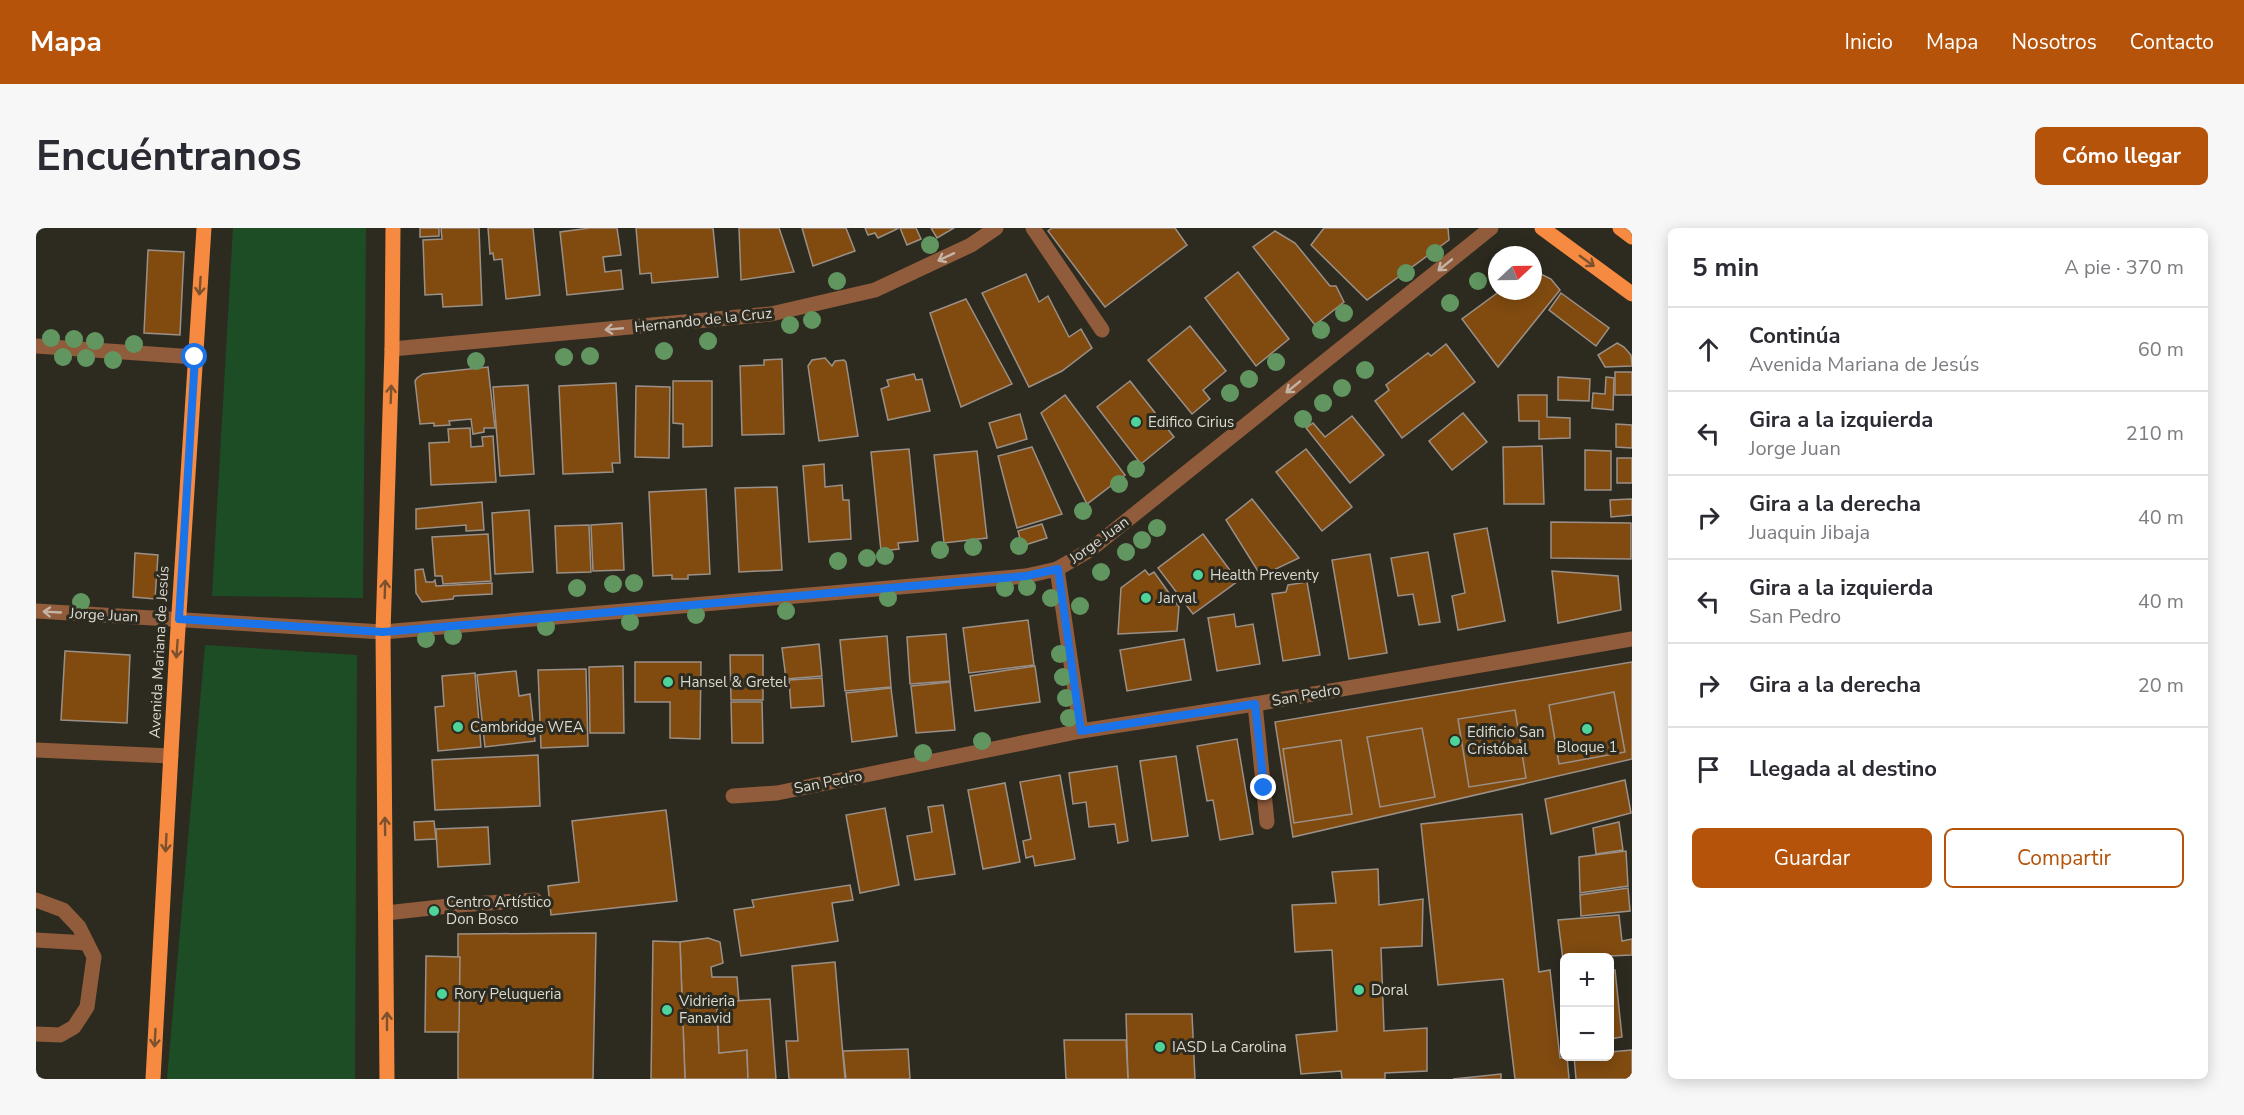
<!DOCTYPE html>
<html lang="es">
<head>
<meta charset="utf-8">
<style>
  body { margin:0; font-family:"Nunito Sans",sans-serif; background:#f7f7f7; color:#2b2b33 }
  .controls { position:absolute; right:18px; bottom:18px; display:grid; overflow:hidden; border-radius:9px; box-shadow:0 3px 15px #0003 }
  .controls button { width:54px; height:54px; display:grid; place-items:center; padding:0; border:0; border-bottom:2px solid #e1e1e2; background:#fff; color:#2b2b33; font:30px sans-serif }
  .compass { position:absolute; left:1452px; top:18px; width:54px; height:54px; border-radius:50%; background:#fff; box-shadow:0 3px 15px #0003; rotate:68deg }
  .stop { position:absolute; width:18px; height:18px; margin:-14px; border:4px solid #1a73e8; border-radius:50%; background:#fff }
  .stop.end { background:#1a73e8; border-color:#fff; box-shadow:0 2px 6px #0008 }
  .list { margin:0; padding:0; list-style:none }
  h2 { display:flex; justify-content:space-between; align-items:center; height:78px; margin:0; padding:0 24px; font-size:26px }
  h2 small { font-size:20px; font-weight:400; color:#7c7c81 }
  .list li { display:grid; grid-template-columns:39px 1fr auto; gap:18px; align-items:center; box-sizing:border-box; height:84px; padding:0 24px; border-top:2px solid #e1e1e2 }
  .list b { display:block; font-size:22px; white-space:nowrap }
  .list p { margin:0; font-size:20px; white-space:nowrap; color:#7c7c81 }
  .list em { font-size:20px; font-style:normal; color:#7c7c81 }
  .actions { display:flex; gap:12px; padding:18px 24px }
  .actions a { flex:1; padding:14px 0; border:2px solid #b45309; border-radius:9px; text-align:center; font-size:21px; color:#b45309 }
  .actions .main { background:#b45309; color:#fff }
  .icon { flex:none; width:33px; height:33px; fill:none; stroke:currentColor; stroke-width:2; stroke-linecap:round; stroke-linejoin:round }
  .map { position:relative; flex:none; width:1596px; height:851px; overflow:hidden; border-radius:9px }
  header { display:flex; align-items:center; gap:36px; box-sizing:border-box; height:84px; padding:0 30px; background:#b45309; color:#fff }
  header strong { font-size:28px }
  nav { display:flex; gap:33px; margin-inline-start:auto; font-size:21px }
  .intro { display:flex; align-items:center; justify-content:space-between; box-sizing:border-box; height:144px; padding:0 36px }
  h1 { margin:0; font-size:42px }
  .button { padding:15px 27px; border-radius:9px; background:#b45309; color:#fff; font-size:21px; font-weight:700 }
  main { display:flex; gap:36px; padding:0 36px }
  aside { flex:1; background:#fff; border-radius:9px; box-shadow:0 3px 15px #0003 }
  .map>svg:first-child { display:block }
</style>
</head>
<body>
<header>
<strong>Mapa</strong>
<nav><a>Inicio</a><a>Mapa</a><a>Nosotros</a><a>Contacto</a></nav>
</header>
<div class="intro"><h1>Encuéntranos</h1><a class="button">Cómo llegar</a></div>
<main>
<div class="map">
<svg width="1596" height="851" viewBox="0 0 1596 851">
  <rect width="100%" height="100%" fill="#2d2b20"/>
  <g fill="#1d4d24">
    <path d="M197,0H330L327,370L176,368Z"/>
    <path d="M169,417L321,427L319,851H131Z"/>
  </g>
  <g fill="#814b10" stroke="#9b9087" stroke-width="1.5">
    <path d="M384,0H403V8L384,9Z"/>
    <path d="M405,0H443L446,77L407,79L406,66L389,67L387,12L406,11Z"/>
    <path d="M452,0H497L504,67L470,71L466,31L458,32L457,25L454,26Z"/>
    <path d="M554,0H581L585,27L567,29L569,44L585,42L587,61L531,67L524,4Z"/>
    <path d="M600,0H677L682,49L616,55L615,45L604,46Z"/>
    <path d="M703,0H743L758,44L705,52Z"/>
    <path d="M766,0H810L819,23L777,38Z"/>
    <path d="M829,0H863L842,10L839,5L832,7Z"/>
    <path d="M864,0H880L885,11L871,17Z"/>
    <path d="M895,0H918L901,10Z"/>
    <path d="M1016,0H1139L1151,17L1069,79L1012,3Z"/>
    <path d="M1288,0H1412L1413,12L1331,72L1275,17Z"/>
    <path d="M1239,3L1259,15L1294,58H1300L1308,74L1279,97L1217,19Z"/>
    <path d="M112,22L148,24L144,107L108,105Z"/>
    <path d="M1497,42L1515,51L1524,62L1462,139L1426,91L1464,63H1497Z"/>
    <path d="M1202,44L1253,111L1220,138L1169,70Z"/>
    <path d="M990,46L1003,74L1012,68L1033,109L1045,101L1056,120L1026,143L993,159L946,65Z"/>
    <path d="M1525,65L1573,100L1560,118L1513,82Z"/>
    <path d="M930,71L976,156L925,179L894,85Z"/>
    <path d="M1154,98L1190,143L1167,162L1174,171L1156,186L1112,132Z"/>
    <path d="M1581,115L1588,119L1595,127L1596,138L1569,139L1562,127Z"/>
    <path d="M1410,116L1439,154L1366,210L1339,173L1353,162L1350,157L1392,125L1395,128Z"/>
    <path d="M789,130L796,138L799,133L808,132L810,134L822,208L783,213L772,138L776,132Z"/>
    <path d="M746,131L748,206L706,207L704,138L728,137V132Z"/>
    <path d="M452,139L459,200H448V204L437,206L435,191L413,193L414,197L398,198V195L384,196L379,153L381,150L387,146Z"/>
    <rect x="1579" y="144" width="17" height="23"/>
    <path d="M878,146L880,152L886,151L894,183L852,192L845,161L853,158L851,152Z"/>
    <path d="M1522,149L1554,151L1553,173L1522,172Z"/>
    <path d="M1570,149L1578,150L1577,182L1556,180L1557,165L1569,166Z"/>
    <path d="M637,153H676V218L647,219V196L637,195Z"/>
    <path d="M1094,153L1138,209L1105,236L1061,179Z"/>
    <path d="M580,155L584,235H576L577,244L527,246L523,158Z"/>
    <path d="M492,157L498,246L464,248L457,159Z"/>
    <path d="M600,158L634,159L633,230L599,229Z"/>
    <path d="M1029,167L1089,247L1051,276L1005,185Z"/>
    <path d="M1482,167H1511V189L1534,190V210L1503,211V193H1483Z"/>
    <path d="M1427,185L1451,214L1416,242L1393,213Z"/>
    <path d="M984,186L991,211L961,220L953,195Z"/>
    <path d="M1316,188L1348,227L1314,255L1270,200L1277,195L1289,209Z"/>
    <path d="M1580,196L1596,197V220L1580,219Z"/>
    <path d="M434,200L435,219L447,218L446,209L457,208L460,254L395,257L393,215L413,214L412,201Z"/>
    <path d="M1506,218L1508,276H1468L1467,219Z"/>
    <path d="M996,219L1026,286L981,300L962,228Z"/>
    <path d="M873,221L882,313L862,315L863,321L845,323L835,224Z"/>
    <path d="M1270,221L1316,279L1286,303L1240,244Z"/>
    <path d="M1549,222L1575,223V262H1549Z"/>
    <path d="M941,223L951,310L908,315L898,227Z"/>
    <rect x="1581" y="230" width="15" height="25"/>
    <path d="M788,236L789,259L806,257L807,272H813L815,311L773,314L767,238Z"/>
    <path d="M741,259L746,342L703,344L699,260Z"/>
    <path d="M670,261L674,346L652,347V351H636V347L617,348L613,264Z"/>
    <path d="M1216,271L1263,330L1225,348L1190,292Z"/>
    <path d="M1596,271V287L1575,289L1574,272Z"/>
    <path d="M446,274L448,302L430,303V297L380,301V281Z"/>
    <path d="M493,282L497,344L459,346L456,285Z"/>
    <path d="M1515,294L1595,295V331L1515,330Z"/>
    <path d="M586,295L588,342L557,343L555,297Z"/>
    <path d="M1006,296L1011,310L986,318L982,303Z"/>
    <path d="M553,297L555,344L521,345L519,298Z"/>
    <path d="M1451,300L1469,393L1422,402L1416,368L1429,365L1418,306Z"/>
    <path d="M452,306L455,353L407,356L406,348H399L396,309Z"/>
    <path d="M1167,306L1202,353L1157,386L1122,340Z"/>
    <path d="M1392,324L1404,394L1383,397L1377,366L1362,368L1355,330Z"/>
    <path d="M99,325L122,327L119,371L97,369Z"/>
    <path d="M1334,326L1351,425L1313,431L1296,332Z"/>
    <path d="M387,341L390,354H397L399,352L400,358L456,355V366L418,368L417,371L386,374L380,365L379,342Z"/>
    <path d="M1109,342L1113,347L1118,344L1143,379L1141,403L1082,406L1085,360Z"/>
    <path d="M1516,343L1582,348L1585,382L1522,395Z"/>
    <path d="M1271,354L1284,427L1247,433L1236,366L1250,364L1252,357Z"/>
    <path d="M1198,386L1200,399L1217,396L1224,436L1181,443L1172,390Z"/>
    <path d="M992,392L998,437L933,445L927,400Z"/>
    <path d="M910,406L914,453L874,456L871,409Z"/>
    <path d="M851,408L855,459L809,463L804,412Z"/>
    <path d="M1148,411L1155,452L1091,463L1084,422Z"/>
    <path d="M783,416L786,448L750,451L746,420Z"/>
    <path d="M29,423L94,427L91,495L25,492Z"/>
    <path d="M694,427H727V472H695Z"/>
    <path d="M599,434H665L664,511L634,510V474H599Z"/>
    <path d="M1596,434V531L1257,609L1239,494Z"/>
    <path d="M587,438L588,505H554L553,439Z"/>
    <path d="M999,438L1004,474L939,483L934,448Z"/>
    <path d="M550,441L552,518L505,520L502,442Z"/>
    <path d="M480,443L483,468L494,466L499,513L449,519L441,447Z"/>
    <path d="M439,445L445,519L402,523L399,479L408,478L406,448Z"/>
    <path d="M786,450L788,478L755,480L753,452Z"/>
    <path d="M914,454L919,502L880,505L875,458Z"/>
    <path d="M855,460L861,508L816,514L810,465Z"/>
    <path d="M1578,464L1589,524L1523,536L1513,477Z"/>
    <path d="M695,474H726L727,515H696Z"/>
    <path d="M1479,482L1490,550L1433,559L1422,491Z"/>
    <path d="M1386,500L1399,569L1344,579L1331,509Z"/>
    <path d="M1201,511L1217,606L1184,612L1177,572L1171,573L1161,518Z"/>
    <path d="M1305,512L1316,586L1258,595L1247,521Z"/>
    <path d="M502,527L504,578L399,582L396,532Z"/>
    <path d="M1140,528L1152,608L1116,613L1104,533Z"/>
    <path d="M1081,538L1092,613L1082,615L1079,596L1053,599L1050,574L1037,576L1033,545Z"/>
    <path d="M1024,547L1039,631L999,638L997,628L990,630L987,613L995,611L984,554Z"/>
    <path d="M1589,552L1595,585L1515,606L1509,571Z"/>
    <path d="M969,555L984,634L947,641L932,562Z"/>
    <path d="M907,577L919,646L879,652L871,608L896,604L892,579Z"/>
    <path d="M849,580L863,657L824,665L810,587Z"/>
    <path d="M630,582L641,673L515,687L512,658L543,654L536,593Z"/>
    <path d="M1486,586L1503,744L1514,742L1524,830L1531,828L1533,851H1479L1467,751L1402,757L1385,596Z"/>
    <path d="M398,593L400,611L379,612L378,594Z"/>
    <path d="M1583,594L1587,622L1560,626L1557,600Z"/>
    <path d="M452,599L454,636L402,639L400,601Z"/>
    <path d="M1590,623L1592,658L1544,665L1543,629Z"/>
    <path d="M1342,641L1343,677L1387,671L1386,718L1345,720L1348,803L1391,800V843L1349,845V851H1306L1305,843L1265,846L1260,807L1301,803L1296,722L1259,724L1256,677L1300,675L1296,644Z"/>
    <path d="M814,657L817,672L796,675L802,713L705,728L698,682L718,679L716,672Z"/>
    <path d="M1592,660L1594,683L1545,688L1544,667Z"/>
    <path d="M1583,687L1586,713L1596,711V727L1528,730L1527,732L1522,692Z"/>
    <path d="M560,705L557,851H422V706Z"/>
    <path d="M672,710L684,714L687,735L675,739L676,749H701L703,774H681L683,825L711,822L712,851H649L644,714Z"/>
    <path d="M617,713L644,714L649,851H615Z"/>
    <path d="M390,728L424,729L423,804H389Z"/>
    <path d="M799,734L809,851H753L750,813H762L756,738Z"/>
    <path d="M1579,742L1586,809L1574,811V743Z"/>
    <path d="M734,771L740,851H712L711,822L683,825L681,774Z"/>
    <path d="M1090,786H1156L1159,851H1092Z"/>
    <path d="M1028,812H1090L1092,851H1030Z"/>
    <path d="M872,821L874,851H810L807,823Z"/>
    <path d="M1596,822V851H1540L1538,828H1574V824Z"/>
    <path d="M1465,846V851H1417Z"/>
  </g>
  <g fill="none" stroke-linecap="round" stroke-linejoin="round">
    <g stroke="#915c3c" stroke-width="15">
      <path d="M997,0L1066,102"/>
      <path d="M0,118L159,129"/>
      <path d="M356,121L735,86L839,62L935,17L960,0"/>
      <path d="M1021,341L1045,503"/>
      <path d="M0,383L347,404L990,348L1021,341L1054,322L1455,0"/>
      <path d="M1219,476L1231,594"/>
      <path d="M0,522L135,528"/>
      <path d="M697,568L741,565L1045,503L1219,476L1596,411"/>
      <path d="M0,672L27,682L43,699L58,729L51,779L38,799L24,807L0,806"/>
      <path d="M350,685L422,677L499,672"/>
      <path d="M0,712L51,715"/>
    </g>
    <g stroke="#f68a41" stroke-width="15">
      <path d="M1506,0L1596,66"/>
      <path d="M1584,0L1596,9"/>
      <path d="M117,851L141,416L168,0"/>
      <path d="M351,851L347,404L356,121L357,0"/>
    </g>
  </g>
  <g fill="#619660">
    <circle cx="894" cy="17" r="9"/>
    <circle cx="1399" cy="25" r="9"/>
    <circle cx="1370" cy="45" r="9"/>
    <circle cx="801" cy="53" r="9"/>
    <circle cx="1442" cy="53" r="9"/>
    <circle cx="1414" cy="75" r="9"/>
    <circle cx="1308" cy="85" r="9"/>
    <circle cx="776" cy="92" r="9"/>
    <circle cx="754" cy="97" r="9"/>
    <circle cx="1285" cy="102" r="9"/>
    <circle cx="15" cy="110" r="9"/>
    <circle cx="38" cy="111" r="9"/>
    <circle cx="59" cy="113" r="9"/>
    <circle cx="672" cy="113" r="9"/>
    <circle cx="98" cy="116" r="9"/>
    <circle cx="628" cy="123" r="9"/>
    <circle cx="554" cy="128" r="9"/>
    <circle cx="27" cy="129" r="9"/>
    <circle cx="528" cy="129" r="9"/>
    <circle cx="50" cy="130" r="9"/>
    <circle cx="77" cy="132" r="9"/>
    <circle cx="440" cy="133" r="9"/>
    <circle cx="1240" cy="134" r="9"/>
    <circle cx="1329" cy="142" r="9"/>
    <circle cx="1213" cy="151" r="9"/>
    <circle cx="1306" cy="160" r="9"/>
    <circle cx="1194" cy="165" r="9"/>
    <circle cx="1287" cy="175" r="9"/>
    <circle cx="1267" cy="191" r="9"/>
    <circle cx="1100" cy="241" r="9"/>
    <circle cx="1083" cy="256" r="9"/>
    <circle cx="1047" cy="283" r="9"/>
    <circle cx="1121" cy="300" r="9"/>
    <circle cx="1106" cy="312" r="9"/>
    <circle cx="983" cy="318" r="9"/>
    <circle cx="937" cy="319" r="9"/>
    <circle cx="904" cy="322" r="9"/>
    <circle cx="1090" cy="324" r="9"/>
    <circle cx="849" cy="328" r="9"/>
    <circle cx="831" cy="330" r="9"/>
    <circle cx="802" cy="333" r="9"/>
    <circle cx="1065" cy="344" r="9"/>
    <circle cx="598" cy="355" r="9"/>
    <circle cx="577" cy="356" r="9"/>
    <circle cx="991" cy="359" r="9"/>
    <circle cx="541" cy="360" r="9"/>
    <circle cx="969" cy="360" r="9"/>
    <circle cx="852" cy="370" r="9"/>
    <circle cx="1015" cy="370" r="9"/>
    <circle cx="45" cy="374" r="9"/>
    <circle cx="1044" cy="378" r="9"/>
    <circle cx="750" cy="383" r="9"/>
    <circle cx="660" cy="387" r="9"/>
    <circle cx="594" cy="394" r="9"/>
    <circle cx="510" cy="399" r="9"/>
    <circle cx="417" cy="408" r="9"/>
    <circle cx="390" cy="411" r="9"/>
    <circle cx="1024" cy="426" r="9"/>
    <circle cx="1027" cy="449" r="9"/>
    <circle cx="1030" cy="470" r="9"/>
    <circle cx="1033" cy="490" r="9"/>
    <circle cx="946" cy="513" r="9"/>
    <circle cx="887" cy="525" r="9"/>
  </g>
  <defs><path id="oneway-shaft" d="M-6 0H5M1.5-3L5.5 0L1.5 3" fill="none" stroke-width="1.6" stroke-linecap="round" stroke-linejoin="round" transform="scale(1.5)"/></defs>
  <g stroke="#c4b4a5">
    <use href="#oneway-shaft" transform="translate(910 29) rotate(155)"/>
    <use href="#oneway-shaft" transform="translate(1409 37) rotate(141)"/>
    <use href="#oneway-shaft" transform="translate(578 101) rotate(175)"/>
    <use href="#oneway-shaft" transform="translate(1257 159) rotate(141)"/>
    <use href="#oneway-shaft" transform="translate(16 384) rotate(-177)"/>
  </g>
  <g stroke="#7d512d">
    <use href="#oneway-shaft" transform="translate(1551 33) rotate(36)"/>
    <use href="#oneway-shaft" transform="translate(164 58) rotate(94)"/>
    <use href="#oneway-shaft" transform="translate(355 166) rotate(-88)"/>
    <use href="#oneway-shaft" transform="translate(349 361) rotate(-88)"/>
    <use href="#oneway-shaft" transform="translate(141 421) rotate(94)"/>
    <use href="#oneway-shaft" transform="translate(349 598) rotate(-91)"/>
    <use href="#oneway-shaft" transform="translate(130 615) rotate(93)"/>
    <use href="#oneway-shaft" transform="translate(351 793) rotate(-90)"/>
    <use href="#oneway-shaft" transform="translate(119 810) rotate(93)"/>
  </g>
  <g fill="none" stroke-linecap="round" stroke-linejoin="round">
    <path stroke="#1a73e8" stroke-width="8" d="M159,129L143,391L347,404L990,348L1022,341L1045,503L1219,476L1228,560"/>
  </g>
  <g fill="#4ed39a" stroke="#2d2b20" stroke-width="2">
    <circle cx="1100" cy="194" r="6"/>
    <circle cx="1162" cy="347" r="6"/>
    <circle cx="1110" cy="370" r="6"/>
    <circle cx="632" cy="454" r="6"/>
    <circle cx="422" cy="499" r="6"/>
    <circle cx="1551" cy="501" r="6"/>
    <circle cx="1419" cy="513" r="6"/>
    <circle cx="398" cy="683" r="6"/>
    <circle cx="1323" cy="762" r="6"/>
    <circle cx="406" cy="766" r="6"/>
    <circle cx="631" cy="782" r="6"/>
    <circle cx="1124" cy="819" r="6"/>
  </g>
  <g text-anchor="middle" stroke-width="6" stroke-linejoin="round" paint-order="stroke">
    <g font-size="15" fill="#dad9d2" stroke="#2d2b20">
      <text transform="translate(667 92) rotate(-6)" y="5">Hernando de la Cruz</text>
      <text transform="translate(1063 312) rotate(-36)" y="5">Jorge Juan</text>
      <text transform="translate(68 387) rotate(3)" y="5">Jorge Juan</text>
      <text transform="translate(123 424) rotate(-87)" y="5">Avenida Mariana de Jesús</text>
      <text transform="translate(1270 467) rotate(-10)" y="5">San Pedro</text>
      <text transform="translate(792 554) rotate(-11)" y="5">San Pedro</text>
    </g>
    <g font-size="15" fill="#dad9d2" stroke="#2d2b20" text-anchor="start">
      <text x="1112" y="199">Edifico Cirius</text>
      <text x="1174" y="352">Health Preventy</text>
      <text x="1122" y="375">Jarval</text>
      <text x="644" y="459">Hansel &amp; Gretel</text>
      <text x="434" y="504">Cambridge WEA</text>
      <text x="1431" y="509">Edificio San<tspan x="1431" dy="17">Cristóbal</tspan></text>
      <text x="1551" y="524" text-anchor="middle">Bloque 1</text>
      <text x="410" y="679">Centro Artístico<tspan x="410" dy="17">Don Bosco</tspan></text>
      <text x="1335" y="767">Doral</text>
      <text x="418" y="771">Rory Peluqueria</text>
      <text x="643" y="778">Vidrieria<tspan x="643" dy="17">Fanavid</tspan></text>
      <text x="1136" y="824">IASD La Carolina</text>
    </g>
  </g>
</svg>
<div class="controls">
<button>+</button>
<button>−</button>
</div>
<svg class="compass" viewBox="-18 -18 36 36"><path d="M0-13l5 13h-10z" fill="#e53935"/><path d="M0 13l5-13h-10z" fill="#7c7c81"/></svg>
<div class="stop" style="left:159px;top:129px"></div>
<div class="stop end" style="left:1228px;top:560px"></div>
</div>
<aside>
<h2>5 min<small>A pie · 370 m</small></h2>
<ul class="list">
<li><svg class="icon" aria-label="ahead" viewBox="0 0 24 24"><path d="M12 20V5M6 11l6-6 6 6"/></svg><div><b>Continúa</b><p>Avenida Mariana de Jesús</p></div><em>60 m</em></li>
<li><svg class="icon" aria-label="left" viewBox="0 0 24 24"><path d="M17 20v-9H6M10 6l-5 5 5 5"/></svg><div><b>Gira a la izquierda</b><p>Jorge Juan</p></div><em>210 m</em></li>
<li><svg class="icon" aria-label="right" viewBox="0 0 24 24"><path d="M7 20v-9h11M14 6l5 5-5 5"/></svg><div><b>Gira a la derecha</b><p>Juaquin Jibaja</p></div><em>40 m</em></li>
<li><svg class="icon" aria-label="left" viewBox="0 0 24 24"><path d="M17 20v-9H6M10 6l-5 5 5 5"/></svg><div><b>Gira a la izquierda</b><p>San Pedro</p></div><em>40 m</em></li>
<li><svg class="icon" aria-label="right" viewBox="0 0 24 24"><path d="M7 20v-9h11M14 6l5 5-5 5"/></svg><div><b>Gira a la derecha</b></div><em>20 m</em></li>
<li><svg class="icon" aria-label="arrive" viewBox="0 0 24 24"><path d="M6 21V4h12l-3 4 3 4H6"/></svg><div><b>Llegada al destino</b></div></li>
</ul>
<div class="actions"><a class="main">Guardar</a><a>Compartir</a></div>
</aside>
</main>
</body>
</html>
